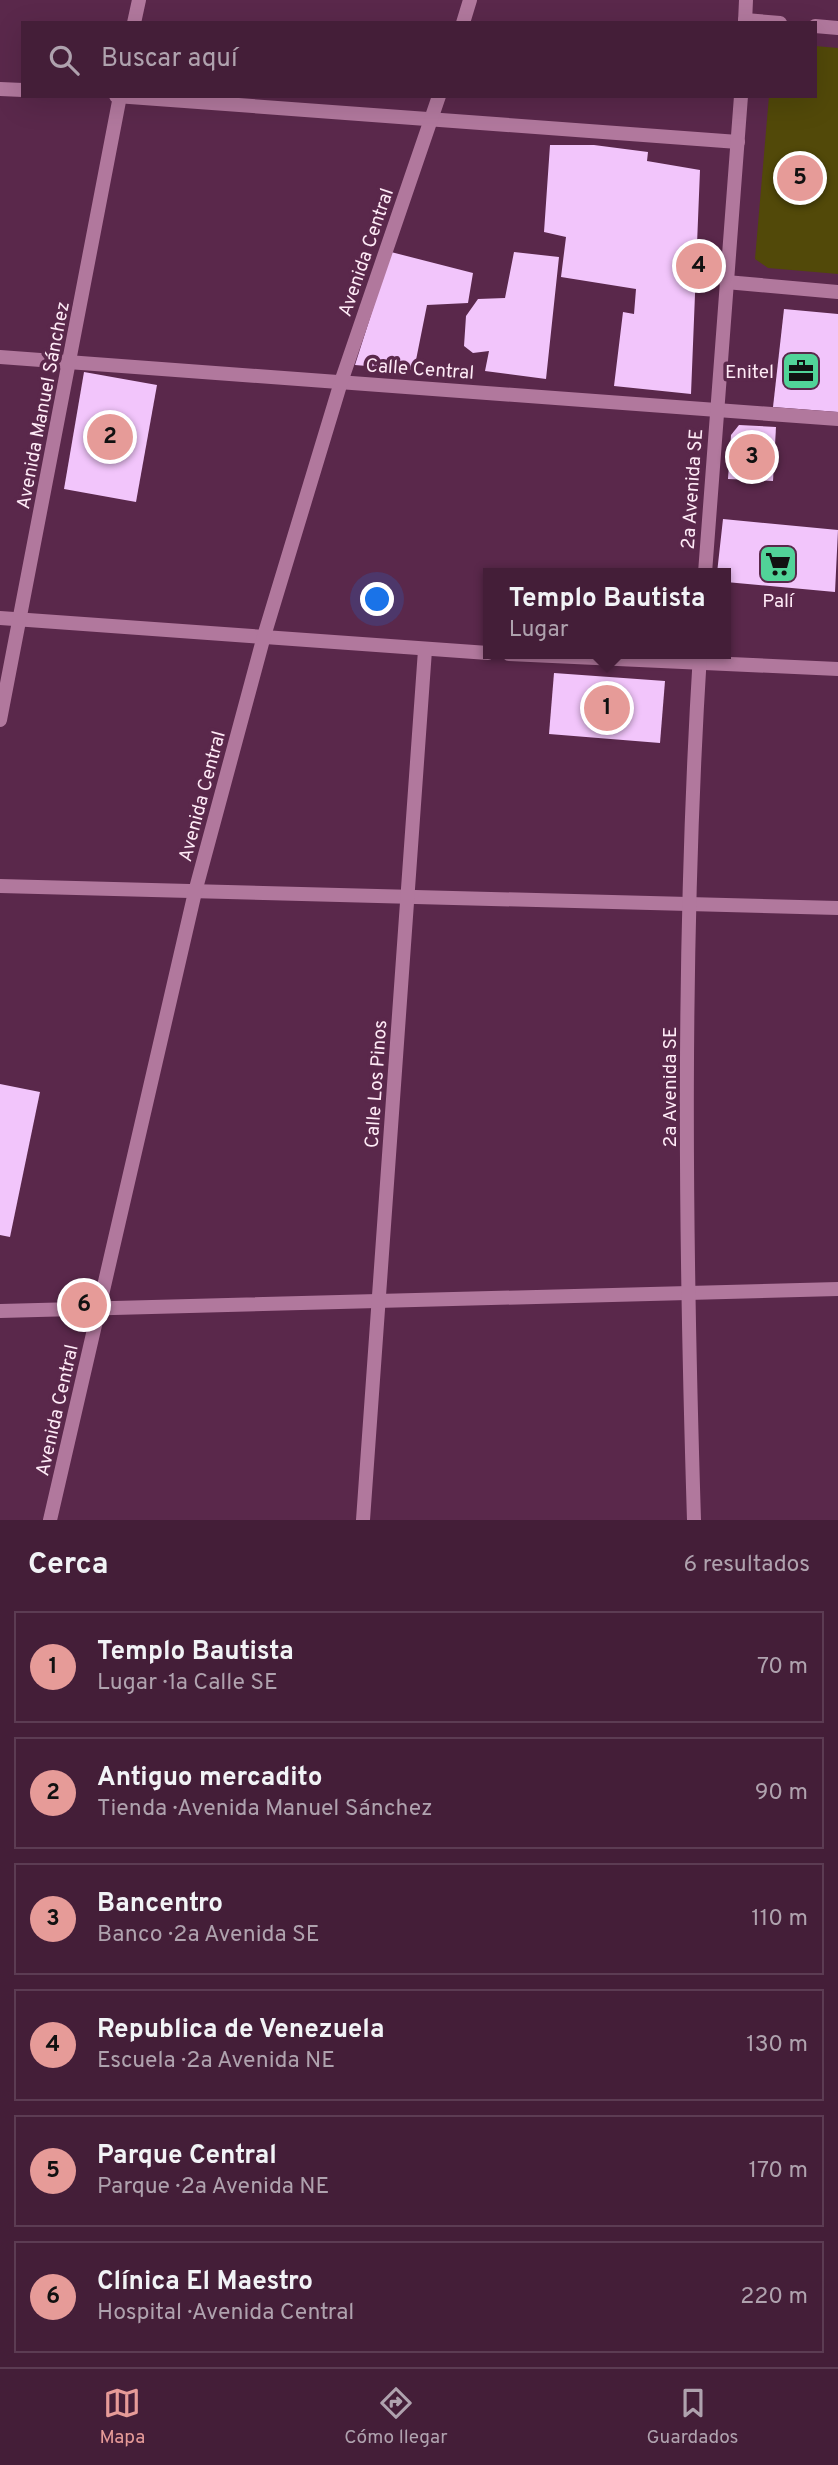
<!DOCTYPE html>
<html lang="es">
<head>
<meta charset="utf-8">
<style>
  body { margin:0; font-family:Overpass,sans-serif; background:#4b2740; color:#f1f3f6 }
  .you { position:absolute; left:378px; top:600px; width:24px; height:24px; margin:-18px; border:5px solid #fff; border-radius:50%; background:#1a73e8; box-shadow:0 0 0 10px #1a73e833 }
  .badge { display:grid; place-items:center; width:46px; height:46px; border-radius:50%; background:#e69b98; color:#111; font-size:23px; font-weight:700 }
  .pin { position:absolute; translate:-50% -50%; border:4px solid #fff; box-shadow:0 2px 7px #0006 }
  .popup { position:absolute; left:483px; top:568px; width:248px; height:91px; box-sizing:border-box; display:grid; place-content:center; border-radius:0px; background:#441e38; filter:drop-shadow(0 2px 5px #0005); font-size:23px; white-space:nowrap; color:#afa2ae }
  .popup b { font-size:26px; color:#f1f3f6 }
  .popup::after { content:''; position:absolute; left:50%; top:100%; margin-left:-14px; border:14px solid transparent; border-top-color:#441e38 }
  .list { margin:0; padding:0; list-style:none }
  h2 { display:flex; justify-content:space-between; align-items:center; height:91px; margin:0; padding:0 28px; font-size:30px }
  h2 small { font-size:23px; font-weight:400; color:#afa2ae }
  .list li { display:grid; grid-template-columns:46px 1fr auto; gap:21px; align-items:center; box-sizing:border-box; height:112px; margin:0 14px 14px; padding:0 14px; border:2px solid #5c3c53; border-radius:0px }
  .list b { display:block; font-size:26px; white-space:nowrap }
  .list p { margin:0; font-size:23px; white-space:nowrap; color:#afa2ae }
  .list em { font-size:23px; font-style:normal; color:#afa2ae }
  .icon { flex:none; width:38px; height:38px; fill:none; stroke:currentColor; stroke-width:2; stroke-linecap:round; stroke-linejoin:round }
  .map { position:relative; flex:none; width:838px; height:1520px; overflow:hidden }
  .search { position:absolute; background:#441e38; box-shadow:0 7px 28px #0002; left:21px; right:21px; top:21px; height:77px; display:flex; align-items:center; gap:18px; box-sizing:border-box; padding:0 24px; border-radius:0px; color:#afa2ae; font-size:26px }
  .sheet { height:847px; background:#441e38 }
  nav { display:flex; justify-content:space-around; align-items:center; box-sizing:border-box; height:98px; border-top:2px solid #5c3c53; background:#441e38; font-size:19px; color:#afa2ae }
  nav a { display:grid; justify-items:center; gap:4px }
  nav .on { color:#e69b98 }
  .map>svg:first-child { display:block }
</style>
</head>
<body>
<div class="map">
<svg width="838" height="1520" viewBox="0 0 838 1520">
  <rect width="100%" height="100%" fill="#5a284b"/>
  <path fill="#524909" d="M815,46L838,48V274L768,268L755,259L769,96H815Z"/>
  <g fill="#f2c5fb">
    <path d="M550,145H594L648,152L647,161L700,170L691,394L614,386L623,312L634,314L636,289L561,277L566,237L544,232Z"/>
    <path d="M391,252L473,273L468,303L427,305L414,370L355,365Z"/>
    <path d="M514,252L559,257L546,379L485,371L489,351L473,353L464,346L466,316L478,299L505,298Z"/>
    <path d="M784,309L838,314V412L773,407Z"/>
    <path d="M84,372L157,385L136,502L64,489Z"/>
    <path d="M739,425L776,427L773,481L728,479L731,435Z"/>
    <path d="M723,519L838,530L835,592L726,582V573H717Z"/>
    <path d="M554,673L665,681L660,743L549,734Z"/>
    <path d="M0,1084L40,1092L10,1237L0,1235Z"/>
  </g>
  <g fill="none" stroke-linecap="round" stroke-linejoin="round">
    <g stroke="#b1789d" stroke-width="14">
      <path d="M745,20L780,23"/>
      <path d="M134,23L139,0"/>
      <path d="M463,23L470,0"/>
      <path d="M745,23L746,0"/>
      <path d="M815,26L838,28"/>
      <path d="M0,89L23,90"/>
      <path d="M116,96L738,142"/>
      <path d="M726,282L838,292"/>
      <path d="M0,357L838,419"/>
      <path d="M705,573L741,96"/>
      <path d="M0,618L488,653"/>
      <path d="M509,654L838,669"/>
      <path d="M0,720L120,96"/>
      <path d="M0,886L838,908"/>
      <path d="M0,1311L838,1289"/>
      <path d="M50,1520L195,892L264,636L341,382L439,96"/>
      <path d="M363,1520L425,650"/>
      <path d="M694,1520C685,1232 682,942 700,654"/>
    </g>
  </g>
  <defs>
    <symbol id="office-square" viewBox="-11 -11 22 22"><rect x="-9" y="-9" width="18" height="18" rx="4" fill="#51d398" stroke="#5a284b"/><path d="M-6-3h4V-5.5h4V-3h4V5H-6ZM-1-4.5V-3h2v-1.5ZM-6 0V1H6V0Z" fill="#111"/></symbol>
    <symbol id="supermarket-square" viewBox="-11 -11 22 22"><rect x="-9" y="-9" width="18" height="18" rx="4" fill="#51d398" stroke="#5a284b"/><path d="M-6-5.5h2.5l.6 2H6L4.5 2H-2.5L-4.4-4H-6ZM-1.5 3.2a1.3 1.3 0 1 0 .1 0ZM3 3.2a1.3 1.3 0 1 0 .1 0Z" fill="#111"/></symbol>
  </defs>
  <g fill-rule="evenodd">
    <use href="#office-square" x="779" y="349" width="44" height="44"/>
    <use href="#supermarket-square" x="756" y="542" width="44" height="44"/>
  </g>
  <g text-anchor="middle" stroke-width="7" stroke-linejoin="round" paint-order="stroke">
    <g font-size="19" fill="#feeaf6" stroke="#5a284b">
      <text transform="translate(365 252) rotate(-71)" y="7">Avenida Central</text>
      <text transform="translate(420 368) rotate(4)" y="7">Calle Central</text>
      <text transform="translate(42 405) rotate(-79)" y="7">Avenida Manuel Sánchez</text>
      <text transform="translate(691 489) rotate(-86)" y="7">2a Avenida SE</text>
      <text transform="translate(201 796) rotate(-75)" y="7">Avenida Central</text>
      <text transform="translate(375 1084) rotate(-86)" y="7">Calle Los Pinos</text>
      <text transform="translate(669 1087) rotate(-90)" y="7">2a Avenida SE</text>
      <text transform="translate(56 1410) rotate(-77)" y="7">Avenida Central</text>
    </g>
    <g font-size="19" fill="#feeaf6" stroke="#5a284b" text-anchor="end">
      <text x="774" y="378">Enitel</text>
      <text x="778" y="607" text-anchor="middle">Palí</text>
    </g>
  </g>
</svg>
<div class="you"></div>
<div class="pin badge" style="left:607px;top:708px">1</div>
<div class="popup"><b>Templo Bautista</b>Lugar</div>
<div class="pin badge" style="left:110px;top:437px">2</div>
<div class="pin badge" style="left:752px;top:457px">3</div>
<div class="pin badge" style="left:699px;top:266px">4</div>
<div class="pin badge" style="left:800px;top:178px">5</div>
<div class="pin badge" style="left:84px;top:1305px">6</div>
<div class="search"><svg class="icon" aria-label="search" viewBox="0 0 24 24"><circle cx="10" cy="10" r="6"/><path d="M15 15l6 6"/></svg>Buscar aquí</div>
</div>
<section class="sheet">
<h2>Cerca<small>6 resultados</small></h2>
<ul class="list">
<li><span class="badge">1</span><div><b>Templo Bautista</b><p>Lugar · 1a Calle SE</p></div><em>70 m</em></li>
<li><span class="badge">2</span><div><b>Antiguo mercadito</b><p>Tienda · Avenida Manuel Sánchez</p></div><em>90 m</em></li>
<li><span class="badge">3</span><div><b>Bancentro</b><p>Banco · 2a Avenida SE</p></div><em>110 m</em></li>
<li><span class="badge">4</span><div><b>Republica de Venezuela</b><p>Escuela · 2a Avenida NE</p></div><em>130 m</em></li>
<li><span class="badge">5</span><div><b>Parque Central</b><p>Parque · 2a Avenida NE</p></div><em>170 m</em></li>
<li><span class="badge">6</span><div><b>Clínica El Maestro</b><p>Hospital · Avenida Central</p></div><em>220 m</em></li>
</ul>
</section>
<nav>
<a class="on"><svg class="icon" aria-label="map" viewBox="0 0 24 24"><path d="M3 6l6-2 6 2 6-2v14l-6 2-6-2-6 2zM9 4v14M15 6v14"/></svg>Mapa</a>
<a><svg class="icon" aria-label="directions" viewBox="0 0 24 24"><path d="M12 3l9 9-9 9-9-9zM9 14v-3h6M13 9l2 2-2 2"/></svg>Cómo llegar</a>
<a><svg class="icon" aria-label="saved" viewBox="0 0 24 24"><path d="M7 4h10v16l-5-4-5 4z"/></svg>Guardados</a>
</nav>
</body>
</html>
